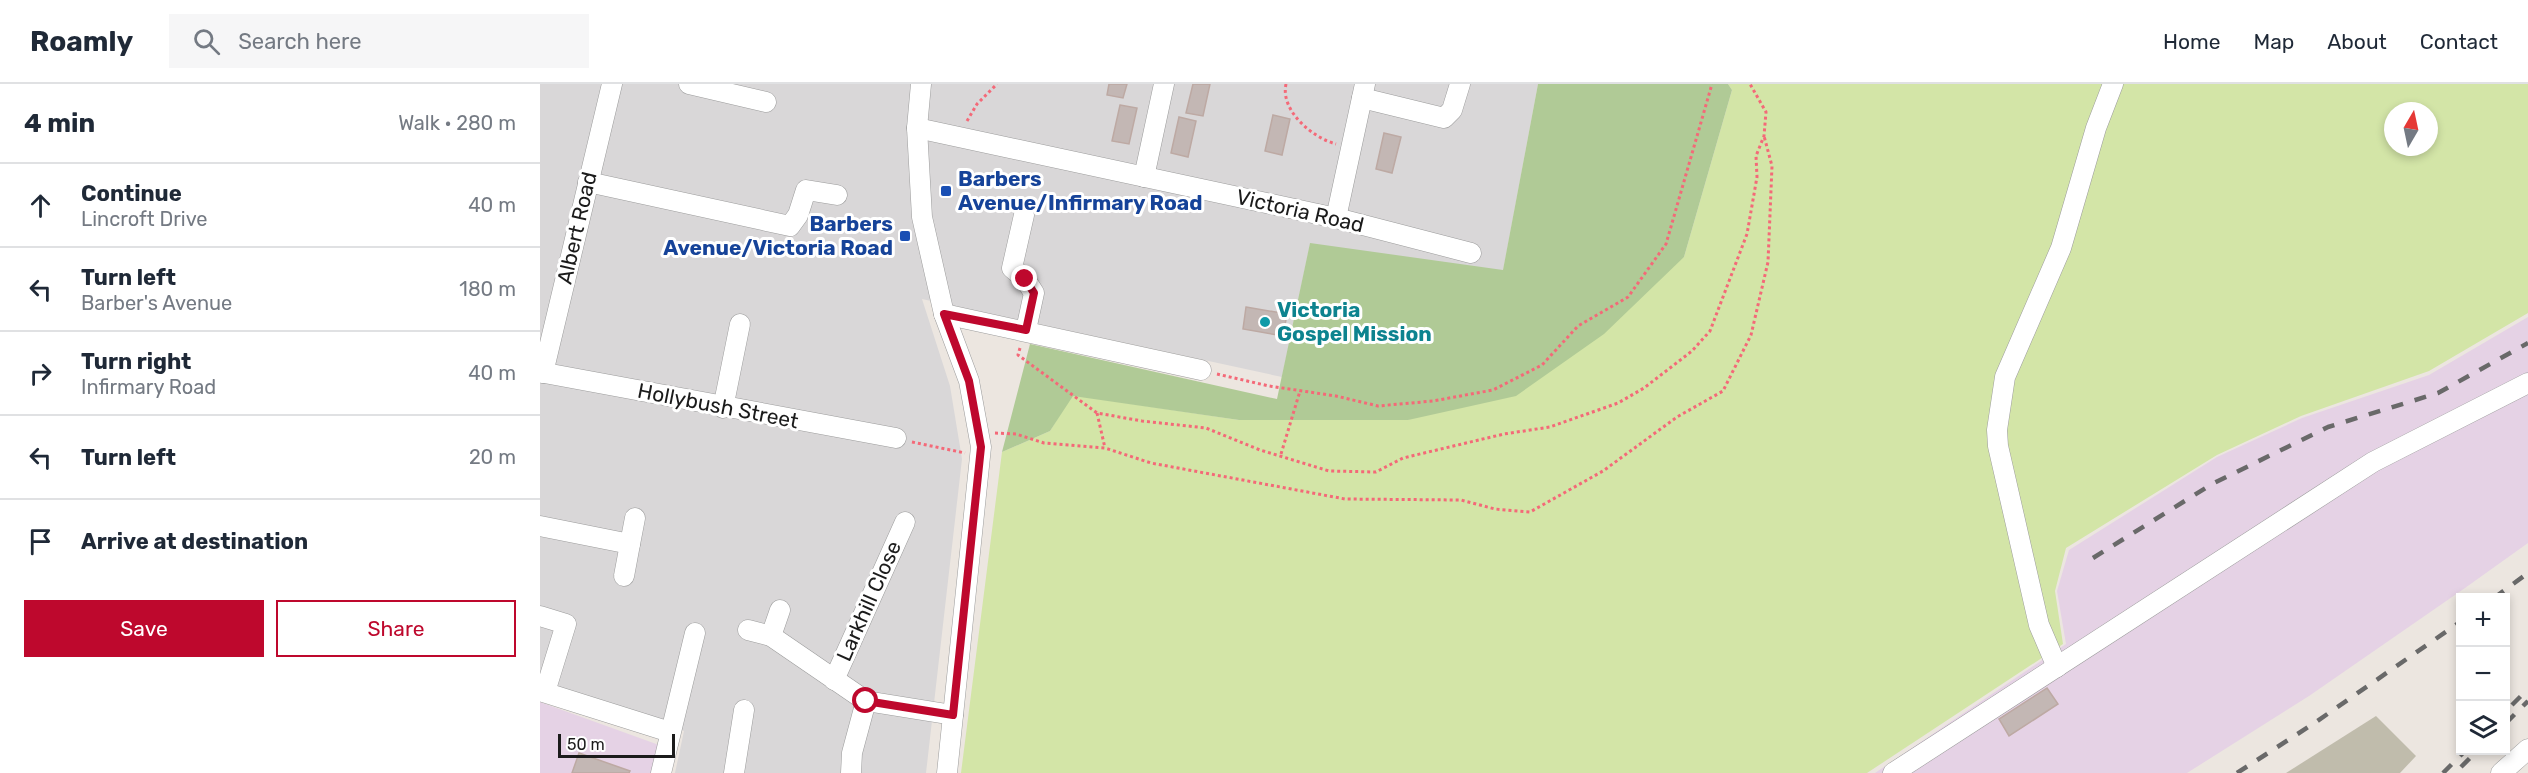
<!DOCTYPE html>
<html lang="en">
<head>
<meta charset="utf-8">
<style>
  body { margin:0; font-family:Rubik,sans-serif; background:#f6f6f7; color:#1f2937 }
  .controls { position:absolute; right:18px; bottom:18px; display:grid; overflow:hidden; border-radius:0px; box-shadow:0 3px 9px #0003 }
  .controls button { width:54px; height:54px; display:grid; place-items:center; padding:0; border:0; border-bottom:2px solid #e0e1e3; background:#fff; color:#1f2937; font:30px sans-serif }
  .compass { position:absolute; left:1844px; top:18px; width:54px; height:54px; border-radius:50%; background:#fff; box-shadow:0 3px 9px #0003; rotate:9deg }
  .scale { position:absolute; left:18px; bottom:15px; width:117px; box-sizing:border-box; padding-left:6px; border:3px solid #1b1b1b; border-top:0; font-size:16px; line-height:21px; white-space:nowrap; color:#1b1b1b; -webkit-text-stroke:4px #fff; paint-order:stroke }
  .stop { position:absolute; width:18px; height:18px; margin:-14px; border:4px solid #be082d; border-radius:50%; background:#fff }
  .stop.end { background:#be082d; border-color:#fff; box-shadow:0 2px 6px #0008 }
  .list { margin:0; padding:0; list-style:none }
  h2 { display:flex; justify-content:space-between; align-items:center; height:78px; margin:0; padding:0 24px; font-size:26px }
  h2 small { font-size:20px; font-weight:400; color:#747a83 }
  .list li { display:grid; grid-template-columns:39px 1fr auto; gap:18px; align-items:center; box-sizing:border-box; height:84px; padding:0 24px; border-top:2px solid #e0e1e3 }
  .list b { display:block; font-size:22px; white-space:nowrap }
  .list p { margin:0; font-size:20px; white-space:nowrap; color:#747a83 }
  .list em { font-size:20px; font-style:normal; color:#747a83 }
  .actions { display:flex; gap:12px; padding:18px 24px }
  .actions a { flex:1; padding:14px 0; border:2px solid #be082d; border-radius:0px; text-align:center; font-size:21px; color:#be082d }
  .actions .main { background:#be082d; color:#fff }
  .icon { flex:none; width:33px; height:33px; fill:none; stroke:currentColor; stroke-width:2; stroke-linecap:round; stroke-linejoin:round }
  .map { position:relative; flex:none; width:1988px; height:689px; overflow:hidden }
  header { display:flex; align-items:center; gap:36px; box-sizing:border-box; height:84px; padding:0 30px; background:#fff; border-bottom:2px solid #e0e1e3 }
  header strong { font-size:28px }
  nav { display:flex; gap:33px; margin-inline-start:auto; font-size:21px }
  .search { width:420px; height:54px; background:#f6f6f7; display:flex; align-items:center; gap:15px; box-sizing:border-box; padding:0 21px; border-radius:0px; color:#747a83; font-size:22px }
  main { display:flex }
  aside { flex:1; background:#fff }
  .map>svg:first-child { display:block }
</style>
</head>
<body>
<header>
<strong>Roamly</strong>
<div class="search"><svg class="icon" aria-label="search" viewBox="0 0 24 24"><circle cx="10" cy="10" r="6"/><path d="M15 15l6 6"/></svg>Search here</div>
<nav><a>Home</a><a>Map</a><a>About</a><a>Contact</a></nav>
</header>
<main>
<aside>
<h2>4 min<small>Walk · 280 m</small></h2>
<ul class="list">
<li><svg class="icon" aria-label="ahead" viewBox="0 0 24 24"><path d="M12 20V5M6 11l6-6 6 6"/></svg><div><b>Continue</b><p>Lincroft Drive</p></div><em>40 m</em></li>
<li><svg class="icon" aria-label="left" viewBox="0 0 24 24"><path d="M17 20v-9H6M10 6l-5 5 5 5"/></svg><div><b>Turn left</b><p>Barber's Avenue</p></div><em>180 m</em></li>
<li><svg class="icon" aria-label="right" viewBox="0 0 24 24"><path d="M7 20v-9h11M14 6l5 5-5 5"/></svg><div><b>Turn right</b><p>Infirmary Road</p></div><em>40 m</em></li>
<li><svg class="icon" aria-label="left" viewBox="0 0 24 24"><path d="M17 20v-9H6M10 6l-5 5 5 5"/></svg><div><b>Turn left</b></div><em>20 m</em></li>
<li><svg class="icon" aria-label="arrive" viewBox="0 0 24 24"><path d="M6 21V4h12l-3 4 3 4H6"/></svg><div><b>Arrive at destination</b></div></li>
</ul>
<div class="actions"><a class="main">Save</a><a>Share</a></div>
</aside>
<div class="map">
<svg width="1988" height="689" viewBox="0 0 1988 689">
  <rect width="100%" height="100%" fill="#ece6e0"/>
  <path fill="#d9d7d8" d="M0,0H998L963,187L770,160L742,293L382,215L410,302L422,375L386,689H135L144,647L0,596Z"/>
  <g fill="#e5d2e5">
    <path d="M1988,233V459L1925,504L1769,612L1647,689H1335L1526,560L1517,507L1529,466L1677,373L1762,334L1889,291Z"/>
    <path d="M0,618L119,661L112,689H0Z"/>
  </g>
  <path fill="#c0bcac" d="M1836,632L1876,672L1860,689H1746Z"/>
  <path fill="#d3e5a7" fill-rule="evenodd" d="M1188,0H1988V229L1889,287L1761,332L1677,371L1526,464L1515,507L1523,560L1327,689H421L462,368L510,347L532,311L699,336H868L1144,173L1192,6ZM1853,27H1889V63H1853Z"/>
  <path fill="#b0ca96" d="M998,0H1188L1192,6L1144,173L1064,250L976,312L868,336H699L533,312L510,347L462,368L490,260L737,315L770,159L963,186Z"/>
  <g fill="#c3b7b4" stroke="#bda9a3" stroke-width="1.5">
    <path d="M569,0H587L583,14L567,11Z"/>
    <path d="M653,0H670L663,32L646,29Z"/>
    <path d="M580,21L597,24L589,60L572,57Z"/>
    <path d="M733,31L750,35L742,71L725,67Z"/>
    <path d="M639,33L656,37L648,73L631,69Z"/>
    <path d="M844,49L861,53L852,89L836,85Z"/>
    <path d="M706,223L747,230L743,252L703,245Z"/>
    <path d="M1507,604L1518,620L1469,652L1459,635Z"/>
    <path d="M39,669L90,687L89,689H32Z"/>
  </g>
  <g fill="none" stroke-linecap="round" stroke-linejoin="round">
    <defs>
      <g id="minor">
        <path d="M149,0L226,18"/>
        <path d="M381,0L377,44L382,133L404,230L429,297L441,363L407,689"/>
        <path d="M822,14L904,34L912,26L920,0"/>
        <path d="M377,44L796,134L931,169"/>
        <path d="M604,93L624,0"/>
        <path d="M48,98L250,142L258,131L266,106L297,111"/>
        <path d="M484,131L472,184L485,195L494,209L486,246"/>
        <path d="M796,134L825,0"/>
        <path d="M404,230L661,286"/>
        <path d="M0,288L356,354"/>
        <path d="M3,289L72,0"/>
        <path d="M183,324L200,240"/>
        <path d="M0,442L90,460L95,434"/>
        <path d="M84,492L90,460"/>
        <path d="M0,532L26,540L5,608"/>
        <path d="M208,546L231,552L326,617L413,631"/>
        <path d="M231,552L240,526"/>
        <path d="M1517,583L1499,541L1458,362L1457,346L1465,293L1521,164L1556,44L1573,0"/>
        <path d="M294,596L365,438"/>
        <path d="M0,607L130,648"/>
        <path d="M121,689L155,549"/>
        <path d="M194,689L204,626"/>
        <path d="M311,689L312,669L326,617"/>
        <path d="M1353,689L1833,378L1988,299"/>
        <path d="M1961,689L1988,665"/>
      </g>
    </defs>
    <use href="#minor" stroke="#9c9c9c" stroke-width="21"/>
    <g stroke="#f46978" stroke-width="3" stroke-dasharray="3 3" stroke-linecap="butt">
      <path d="M746,0C740,27 773,54 796,60"/>
      <path d="M427,37L437,20L457,0"/>
      <path d="M480,264L478,271L557,329L602,337L666,344L720,366L789,387L836,388L863,374L964,350L1010,343L1078,319L1104,304L1152,267L1170,247L1207,150L1217,93L1216,72L1224,52L1226,28L1210,0"/>
      <path d="M677,290L729,302L796,312L838,322L893,317L953,306L1002,281L1038,242L1088,213L1126,160L1172,0"/>
      <path d="M557,329L565,364"/>
      <path d="M455,349L476,350L504,359L565,364L611,379L805,415L921,416L955,425L990,428L1063,387L1137,333L1183,307L1211,251L1228,178L1232,82L1224,52"/>
      <path d="M372,358L425,369"/>
      <path d="M741,370L760,307"/>
    </g>
    <use href="#minor" stroke="#fff" stroke-width="20"/>
    <g stroke="#696969" stroke-width="4.5" stroke-dasharray="12 12" stroke-linecap="butt">
      <path d="M1553,474L1672,400L1788,343L1898,309L1988,259"/>
      <path d="M1954,514L1988,489"/>
      <path d="M1972,621L1988,605"/>
      <path d="M1966,639L1988,617"/>
      <path d="M1921,683L1938,666"/>
      <path d="M1697,689L1773,640L1920,538"/>
      <path d="M1903,689L1926,666"/>
    </g>
  </g>
  <g fill="none" stroke-linecap="round" stroke-linejoin="round">
    <path stroke="#be082d" stroke-width="8" d="M326,617L413,631L441,363L429,297L404,230L486,246L494,209L485,195"/>
  </g>
  <g fill="#1a4fb4" stroke="#fff" stroke-width="2">
    <rect x="400" y="101" width="12" height="12" rx="3"/>
    <rect x="359" y="146" width="12" height="12" rx="3"/>
  </g>
  <circle fill="#0f9aa8" stroke="#fff" stroke-width="2" cx="725" cy="238" r="6"/>
  <g text-anchor="middle" stroke-width="6" stroke-linejoin="round" paint-order="stroke">
    <g font-size="21" font-weight="bold" fill="#164399" stroke="#fff" text-anchor="start">
      <text x="418" y="102">Barbers<tspan x="418" dy="24">Avenue/Infirmary Road</tspan></text>
      <text x="353" y="147" text-anchor="end">Barbers<tspan x="353" dy="24">Avenue/Victoria Road</tspan></text>
    </g>
    <g font-size="21" fill="#1b1b1b" stroke="#fff">
      <text transform="translate(760 127) rotate(13)" y="7">Victoria Road</text>
      <text transform="translate(37 144) rotate(-77)" y="7">Albert Road</text>
      <text transform="translate(178 322) rotate(11)" y="7">Hollybush Street</text>
      <text transform="translate(329 517) rotate(-66)" y="7">Larkhill Close</text>
    </g>
    <g font-size="21" font-weight="bold" fill="#0d838f" stroke="#fff" text-anchor="start">
      <text x="737" y="233">Victoria<tspan x="737" dy="24">Gospel Mission</tspan></text>
    </g>
  </g>
</svg>
<div class="controls">
<button>+</button>
<button>−</button>
<button><svg class="icon" aria-label="layers" viewBox="0 0 24 24"><path d="M12 4l9 5-9 5-9-5zM3 14l9 5 9-5"/></svg></button>
</div>
<svg class="compass" viewBox="-18 -18 36 36"><path d="M0-13l5 13h-10z" fill="#e53935"/><path d="M0 13l5-13h-10z" fill="#747a83"/></svg>
<div class="scale">50 m</div>
<div class="stop" style="left:326px;top:617px"></div>
<div class="stop end" style="left:485px;top:195px"></div>
</div>
</main>
</body>
</html>
